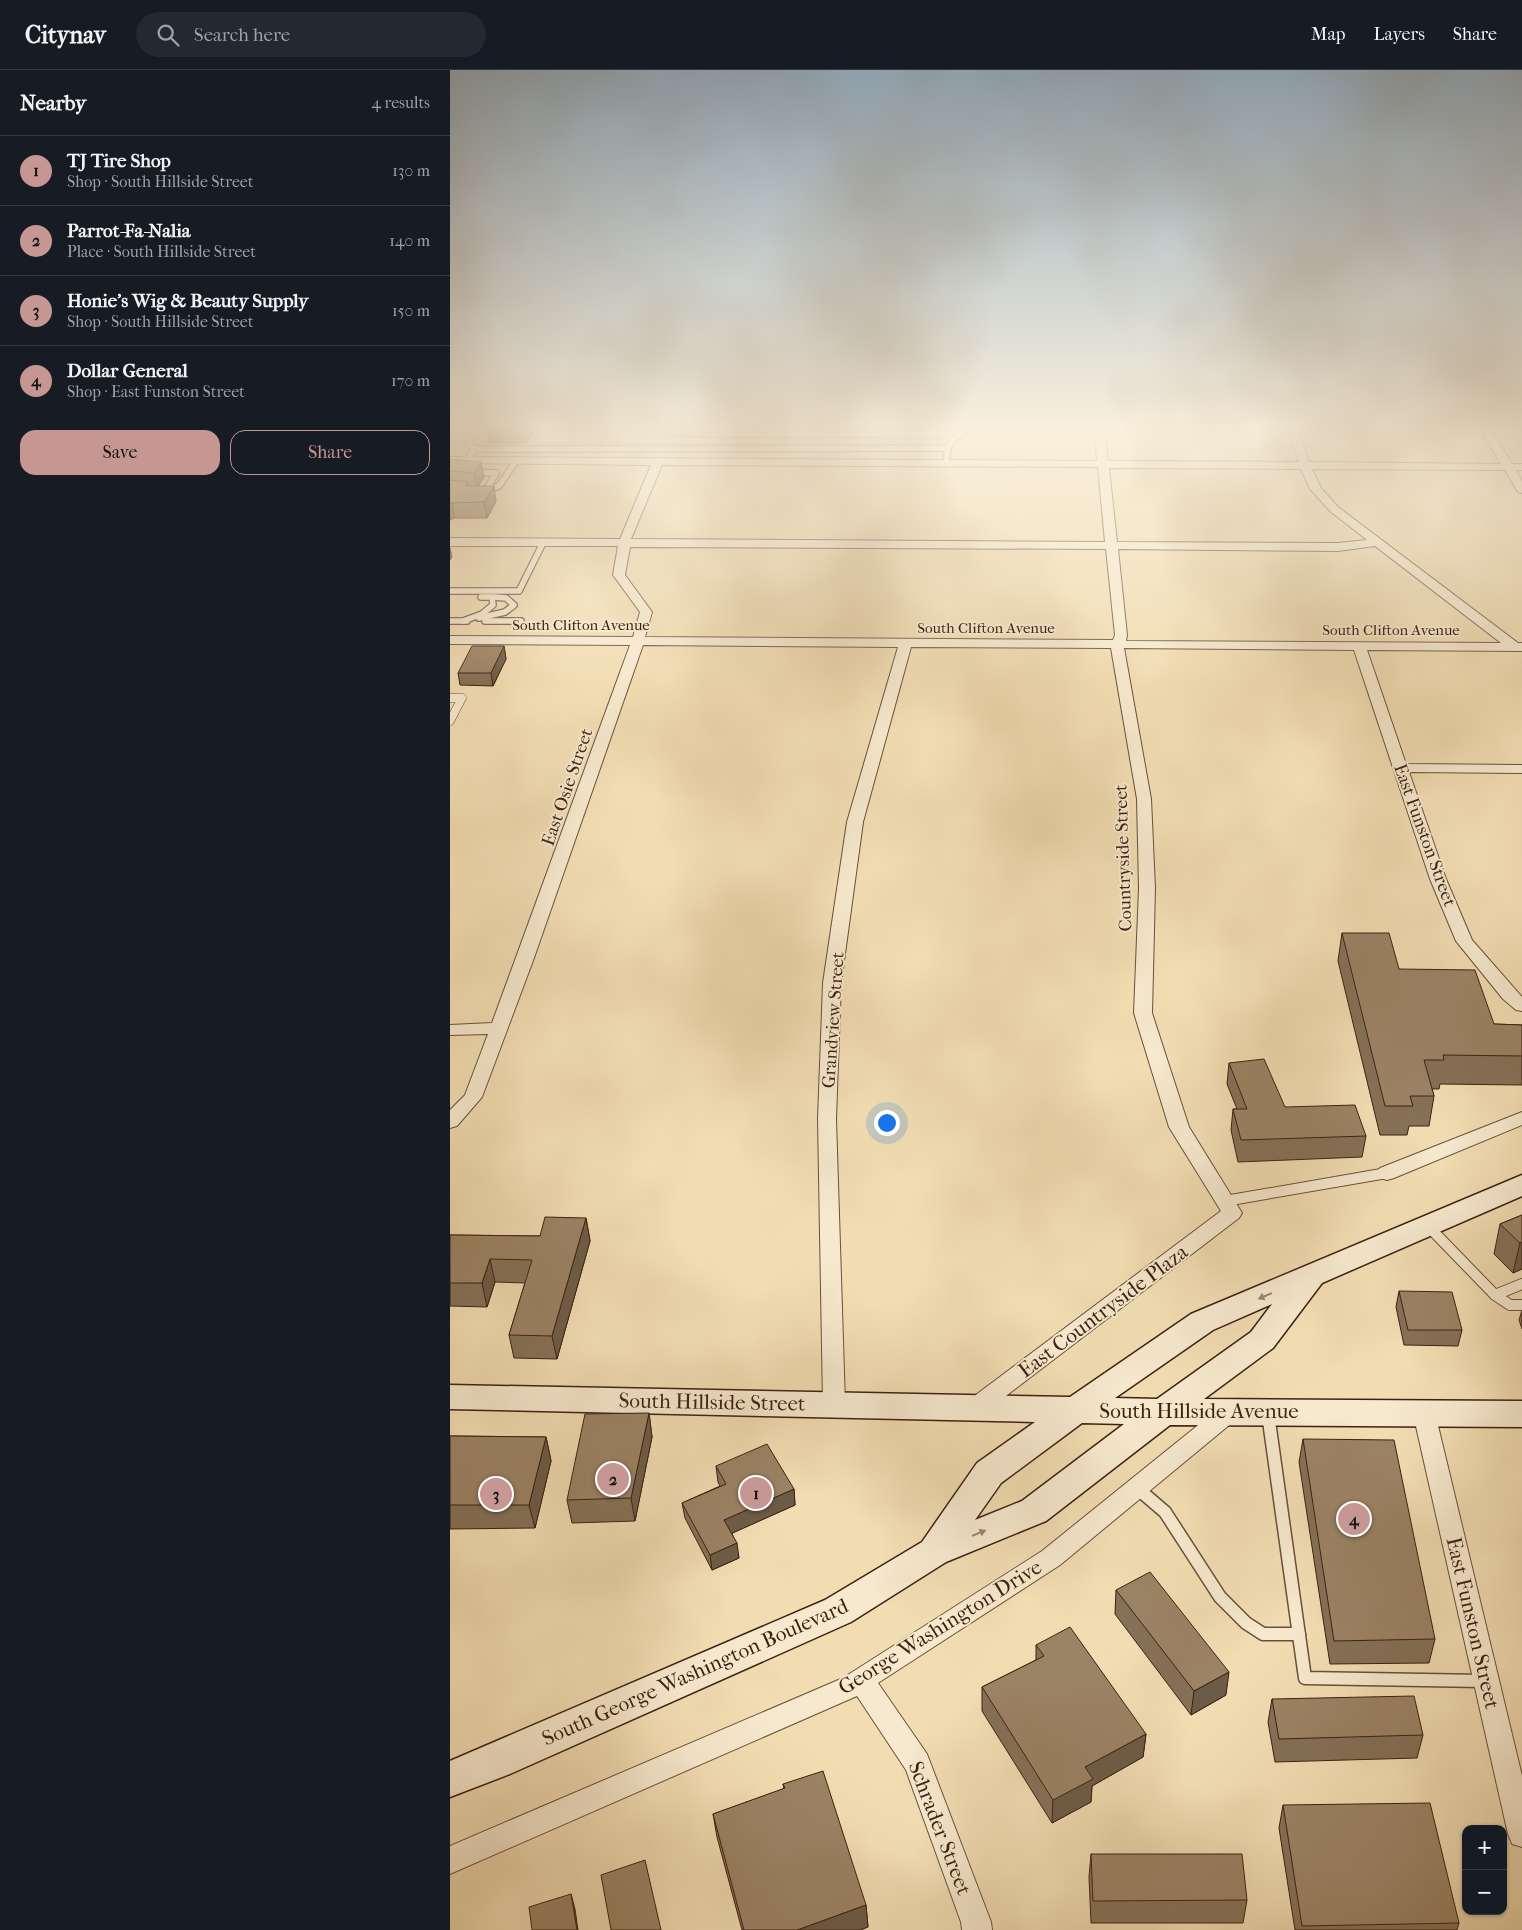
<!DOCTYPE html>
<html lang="en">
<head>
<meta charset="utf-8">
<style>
  body { margin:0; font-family:"IM FELL French Canon",serif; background:#242831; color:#f1f3f6 }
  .controls { position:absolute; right:15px; bottom:15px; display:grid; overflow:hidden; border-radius:10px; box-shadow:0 1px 4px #0004 }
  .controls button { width:45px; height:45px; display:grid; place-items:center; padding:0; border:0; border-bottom:1px solid #363941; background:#171b24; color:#f1f3f6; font:25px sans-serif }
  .you { position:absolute; left:436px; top:1052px; width:18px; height:18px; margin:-12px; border:4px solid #fff; border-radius:50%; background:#1a73e8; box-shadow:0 0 0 8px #1a73e833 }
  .badge { display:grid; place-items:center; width:32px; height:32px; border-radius:50%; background:#c59692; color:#111; font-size:16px; font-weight:700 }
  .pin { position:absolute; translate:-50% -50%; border:2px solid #fff; box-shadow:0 1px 5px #0006 }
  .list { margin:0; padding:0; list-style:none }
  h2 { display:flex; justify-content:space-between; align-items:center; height:65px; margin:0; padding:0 20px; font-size:21px }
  h2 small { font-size:16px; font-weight:400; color:#9ea1a6 }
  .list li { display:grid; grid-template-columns:32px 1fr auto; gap:15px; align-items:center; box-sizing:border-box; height:70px; padding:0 20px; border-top:1px solid #363941 }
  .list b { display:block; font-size:19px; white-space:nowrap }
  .list p { margin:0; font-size:16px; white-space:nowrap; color:#9ea1a6 }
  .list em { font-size:16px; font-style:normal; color:#9ea1a6 }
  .actions { display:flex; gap:10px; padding:15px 20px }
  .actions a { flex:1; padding:11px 0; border:1px solid #c59692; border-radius:15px; text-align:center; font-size:18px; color:#c59692 }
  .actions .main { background:#c59692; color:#111 }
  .icon { flex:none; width:28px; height:28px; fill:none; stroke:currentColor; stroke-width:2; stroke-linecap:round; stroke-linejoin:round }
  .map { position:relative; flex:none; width:1072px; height:1860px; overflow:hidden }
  header { display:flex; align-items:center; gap:30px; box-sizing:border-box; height:70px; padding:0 25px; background:#171b24; border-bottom:1px solid #363941 }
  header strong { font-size:24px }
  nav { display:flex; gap:28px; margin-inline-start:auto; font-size:18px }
  .search { width:350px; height:45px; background:#242831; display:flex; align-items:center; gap:12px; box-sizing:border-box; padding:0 18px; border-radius:28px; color:#9ea1a6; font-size:19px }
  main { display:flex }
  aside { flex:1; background:#171b24 }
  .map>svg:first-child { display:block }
</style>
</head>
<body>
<header>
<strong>Citynav</strong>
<div class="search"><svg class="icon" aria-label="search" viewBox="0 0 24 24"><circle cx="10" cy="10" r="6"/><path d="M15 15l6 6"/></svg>Search here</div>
<nav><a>Map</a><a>Layers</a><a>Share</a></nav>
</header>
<main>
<aside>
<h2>Nearby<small>4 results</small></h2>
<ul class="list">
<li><span class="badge">1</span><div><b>TJ Tire Shop</b><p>Shop · South Hillside Street</p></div><em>130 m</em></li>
<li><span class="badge">2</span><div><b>Parrot-Fa-Nalia</b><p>Place · South Hillside Street</p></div><em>140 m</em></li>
<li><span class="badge">3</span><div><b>Honie's Wig &amp; Beauty Supply</b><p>Shop · South Hillside Street</p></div><em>150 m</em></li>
<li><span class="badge">4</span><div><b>Dollar General</b><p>Shop · East Funston Street</p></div><em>170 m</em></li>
</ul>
<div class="actions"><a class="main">Save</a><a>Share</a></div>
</aside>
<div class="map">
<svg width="1072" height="1860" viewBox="0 0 1072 1860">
  <rect width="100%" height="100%" fill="#f2ddb3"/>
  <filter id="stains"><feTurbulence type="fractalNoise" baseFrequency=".004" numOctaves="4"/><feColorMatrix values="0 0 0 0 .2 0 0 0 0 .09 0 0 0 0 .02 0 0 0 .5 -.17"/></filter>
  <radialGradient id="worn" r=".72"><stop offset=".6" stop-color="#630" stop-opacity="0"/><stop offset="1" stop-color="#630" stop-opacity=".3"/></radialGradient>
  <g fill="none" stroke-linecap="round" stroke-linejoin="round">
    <defs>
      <g id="lane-far3">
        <path d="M406,355H460"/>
        <path d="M470,355L488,363"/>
        <path d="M221,363L325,364L326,360L343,355"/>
        <path d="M325,364L492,365"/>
        <path d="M25,379L498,378L503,369L526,355"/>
        <path d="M16,390L25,379L18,374L31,355"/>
        <path d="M496,393L498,378"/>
        <path d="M0,401L46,403L35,422"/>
        <path d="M33,422L49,416L66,391"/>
        <path d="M0,521H69L93,473"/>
        <path d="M29,548L55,542L64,535L56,528L44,527"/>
        <path d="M0,551H17"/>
        <path d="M13,551L32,544L43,535L42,527H31"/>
        <path d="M35,551H71"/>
      </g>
      <path id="lane-far2" d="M0,628H12L0,651"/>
      <g id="lane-far1">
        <path d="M775,1131L937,1103"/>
        <path d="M978,1156L1045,1225L1060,1235H1072"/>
        <path d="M1045,1225L1072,1214"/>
      </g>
      <g id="lane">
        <path d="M818,1344L855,1608L1033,1611"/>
        <path d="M687,1418L715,1442L770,1527L796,1553L813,1564H849"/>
      </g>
      <g id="street">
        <path d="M644,355H654L658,391L849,392L836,355H846L859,392L1051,394L1028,355H1038L1062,394H1072V400H1066L1072,411V423L1068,422L1055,400L862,399L871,418L888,437L1068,573H1072V581L917,580L956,694L1072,695V703L959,702L996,809L1022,870L1072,927V941L1066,940L1053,929L1006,871L980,809L904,580L674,578L701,729L705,818L702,943L739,1057L792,1143L789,1148L531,1345L523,1348L515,1345L512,1339L515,1333L771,1141L719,1057L684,943L689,818L687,729L661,578L461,577L413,752L391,913L386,1049L395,1334L392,1340L384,1343L376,1340L373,1334L368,1049L373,913L397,752L448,577L193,575L84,888L32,1027L7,1056L0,1058V1040L15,1025L38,964L0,965V955L42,953L180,575L0,574V566L183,567L190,542L163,505L168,476H0V468L170,469L201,395L0,393V387L647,391ZM212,395L648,397L655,472L181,469ZM659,398L851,399L860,419L880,441L917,470L888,473L667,472ZM925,476L1051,573L676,571L677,565L668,479L888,481ZM180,477L656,479L665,565L663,570L195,567L202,542L175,505Z"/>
        <path d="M1072,1042V1055L944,1108L937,1110L930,1108L927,1103L930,1098Z"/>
        <path d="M781,1332L789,1335L792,1341L789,1347L610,1495L428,1613L477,1684L541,1852L542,1860H512L511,1852L456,1700L407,1626L0,1804V1776L393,1608L592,1481L773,1335Z"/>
        <path d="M974,1334L982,1337L985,1343L1072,1706V1777L1062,1774L1058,1764L963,1343L966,1337Z"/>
      </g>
      <path id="secondary" d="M1072,1105V1126L872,1213L823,1278L754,1329L1072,1331V1357L720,1355L596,1451L496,1492L401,1552L60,1704L0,1727V1691L375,1530L472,1472L527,1393L585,1352L0,1339V1315L620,1327L741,1244ZM822,1234L801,1262L707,1329L665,1328L763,1260ZM632,1353L674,1354L572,1431L525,1450L551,1413Z"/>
    </defs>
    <use href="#lane-far3" stroke="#6a503a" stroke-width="8"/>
    <use href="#lane-far2" stroke="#6a503a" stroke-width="9"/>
    <use href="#lane-far1" stroke="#6a503a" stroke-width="12"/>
    <use href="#lane" stroke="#6a503a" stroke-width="15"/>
    <use href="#street" stroke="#6a503a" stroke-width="2"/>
    <use href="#secondary" stroke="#3d2111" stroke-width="3"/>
    <use href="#lane-far3" stroke="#f7e9ce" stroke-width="5.5"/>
    <use href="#lane-far2" stroke="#f7e9ce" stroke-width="8"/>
    <use href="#lane-far1" stroke="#f7e9ce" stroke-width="10"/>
    <use href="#lane" stroke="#f7e9ce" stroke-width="12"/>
    <use href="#street" fill="#f7e9ce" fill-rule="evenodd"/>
    <use href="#secondary" fill="#f7e9ce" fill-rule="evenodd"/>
  </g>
  <g fill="#857157" stroke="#3d2111">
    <path d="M38,355H87V356L76,373H39L36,357Z"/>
    <path d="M244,355H320L319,359H244Z"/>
    <path d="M0,389L34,407L28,416L46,431L37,448H4L0,450Z"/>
    <path d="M54,576L56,589L43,616L10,615L8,603Z"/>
    <path d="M892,863L949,899L1044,954L1072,955V1015L990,1014L989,1019H982L984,1026L979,1056H959L957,1065H930L888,891Z"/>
    <path d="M779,993L835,1037L916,1066L912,1087L788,1092L781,1060L783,1039H787L777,1014Z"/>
    <path d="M1072,1145V1199L1063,1203L1044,1184L1050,1154Z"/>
    <path d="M136,1148L140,1171L107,1289L64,1288L59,1265L75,1213L45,1212L37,1237L0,1236V1165L90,1166Z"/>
    <path d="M949,1221L1012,1260L1008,1276L954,1275L946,1237Z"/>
    <path d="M1072,1240V1259L1069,1250Z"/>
    <path d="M199,1343L202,1367L185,1451L122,1453L117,1430Z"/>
    <path d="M0,1366L96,1367L101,1391L85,1458L0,1459Z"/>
    <path d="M853,1369L985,1569L979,1593L880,1594L849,1392Z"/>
    <path d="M266,1396L344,1419L345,1435L282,1463L289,1488L262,1500L235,1448L232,1433L270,1416L268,1412Z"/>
    <path d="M666,1520L776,1625L741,1645L665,1544Z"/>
    <path d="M586,1575L696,1664L693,1687L642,1716L641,1732L602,1753L532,1641V1617L586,1590Z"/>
    <path d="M822,1629L973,1665L967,1688L825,1692L818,1652Z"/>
    <path d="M333,1714L416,1835L418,1857L410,1860H292L267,1767L263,1744L334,1719Z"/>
    <path d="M833,1735L1009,1853L1007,1860H845L829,1758Z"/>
    <path d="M641,1784L797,1830L793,1853H641L639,1807Z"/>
  </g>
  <g fill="#6c5c47" stroke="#3d2111">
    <path d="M75,355H87V356L76,373L73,357Z"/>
    <path d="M31,392L34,407L27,418L24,403Z"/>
    <path d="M44,416L46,431L37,448L34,432Z"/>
    <path d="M2,432L4,448L0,450V433Z"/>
    <path d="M0,478L2,487L0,490Z"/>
    <path d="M54,576L56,589L43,616L41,603Z"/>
    <path d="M136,1148L140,1171L107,1289L102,1266Z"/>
    <path d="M1072,1172V1199L1063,1203L1070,1173Z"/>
    <path d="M40,1189L45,1212L37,1237L32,1213Z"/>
    <path d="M199,1343L202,1367L185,1451L181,1428Z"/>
    <path d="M96,1367L101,1391L85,1458L79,1435Z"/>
    <path d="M344,1419L345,1435L276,1466L274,1450Z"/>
    <path d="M287,1473L289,1488L262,1500L260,1485Z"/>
    <path d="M779,1602L776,1625L741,1645L744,1621Z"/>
    <path d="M696,1664L693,1687L642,1716L641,1732L602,1753L603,1730L635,1697Z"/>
    <path d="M121,1824L125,1839L128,1860H127Z"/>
    <path d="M416,1835L418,1857L410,1860H347Z"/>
  </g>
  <g fill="#9b8365" stroke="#3d2111">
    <path d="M38,355H75L73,357H36Z"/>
    <path d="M0,389L31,392L24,403L0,401Z"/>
    <path d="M0,410L18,412L16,416H44L34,432L0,433Z"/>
    <path d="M22,576H54L41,603H8Z"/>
    <path d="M892,863H939L949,899L1025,900L1044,954L1072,955V986L993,985L994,990H974L984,1026H960L963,1036H935Z"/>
    <path d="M814,989L835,1037L905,1035L916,1066L791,1070L783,1039H797L779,993Z"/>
    <path d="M1072,1145V1172L1070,1173L1050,1154Z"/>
    <path d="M95,1147L136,1148L102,1266L59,1265L82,1190L40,1189L32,1213H0V1165L90,1166Z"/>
    <path d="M949,1221L1002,1222L1012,1260H958Z"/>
    <path d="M199,1343L181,1428L117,1430L135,1344Z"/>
    <path d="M0,1366L96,1367L79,1435H0Z"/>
    <path d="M853,1369L944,1370L985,1569L884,1571Z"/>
    <path d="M317,1374L344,1419L274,1450L287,1473L260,1485L232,1433L276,1414L266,1396Z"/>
    <path d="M700,1502L779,1602L744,1621L666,1520Z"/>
    <path d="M620,1557L696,1664L635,1697L643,1709L603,1730L532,1617L594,1586L586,1575Z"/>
    <path d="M964,1626L973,1665L829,1669L822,1629Z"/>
    <path d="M373,1701L416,1835L347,1860H294L263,1744L335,1718L333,1714Z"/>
    <path d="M980,1733L1009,1853L852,1856L833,1735Z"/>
    <path d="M641,1784H792L797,1830L643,1831Z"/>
    <path d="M195,1790L211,1860H161L151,1805Z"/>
    <path d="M121,1824L127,1860H82L79,1837Z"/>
  </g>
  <defs><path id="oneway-solid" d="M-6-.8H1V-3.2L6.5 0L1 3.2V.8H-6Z" transform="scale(1.25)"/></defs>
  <g fill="#9a8570">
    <use href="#oneway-solid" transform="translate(815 1226) rotate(157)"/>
    <use href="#oneway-solid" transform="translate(529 1463) rotate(-22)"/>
  </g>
  <linearGradient id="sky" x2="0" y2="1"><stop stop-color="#93abbd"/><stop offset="0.58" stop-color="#f9f0dd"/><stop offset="1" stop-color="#f9f0dd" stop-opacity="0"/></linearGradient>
  <rect width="1072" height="616" fill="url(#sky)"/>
  <g text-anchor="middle" stroke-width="4" stroke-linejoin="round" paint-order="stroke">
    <g font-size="15" fill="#3d2111" stroke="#f7e9ce">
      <text x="131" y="560">South Clifton Avenue</text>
      <text x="536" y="563">South Clifton Avenue</text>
      <text x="941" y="565">South Clifton Avenue</text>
    </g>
    <g font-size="18" fill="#3d2111" stroke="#f7e9ce">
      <text transform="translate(117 717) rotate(-71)" y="6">East Osie Street</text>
      <text transform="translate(975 765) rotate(70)" y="6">East Funston Street</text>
      <text transform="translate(673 788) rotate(-92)" y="6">Countryside Street</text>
      <text transform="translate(383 950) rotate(-86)" y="6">Grandview Street</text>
    </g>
    <g font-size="21" fill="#3d2111" stroke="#f7e9ce">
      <text transform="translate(653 1241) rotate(-37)" y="7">East Countryside Plaza</text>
      <text transform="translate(262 1332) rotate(1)" y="7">South Hillside Street</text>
      <text x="749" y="1348">South Hillside Avenue</text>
      <text transform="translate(1023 1553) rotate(77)" y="7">East Funston Street</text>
      <text transform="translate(490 1557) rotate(-32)" y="7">George Washington Drive</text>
      <text transform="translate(245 1602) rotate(-24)" y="7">South George Washington Boulevard</text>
      <text transform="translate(490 1758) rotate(69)" y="7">Schrader Street</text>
    </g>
  </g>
  <rect width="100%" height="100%" filter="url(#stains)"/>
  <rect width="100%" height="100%" fill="url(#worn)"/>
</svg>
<div class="controls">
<button>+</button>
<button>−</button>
</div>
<div class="you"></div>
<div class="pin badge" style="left:306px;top:1423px">1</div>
<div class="pin badge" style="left:163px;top:1409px">2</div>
<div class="pin badge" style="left:46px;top:1424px">3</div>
<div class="pin badge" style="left:904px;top:1449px">4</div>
</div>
</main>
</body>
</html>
